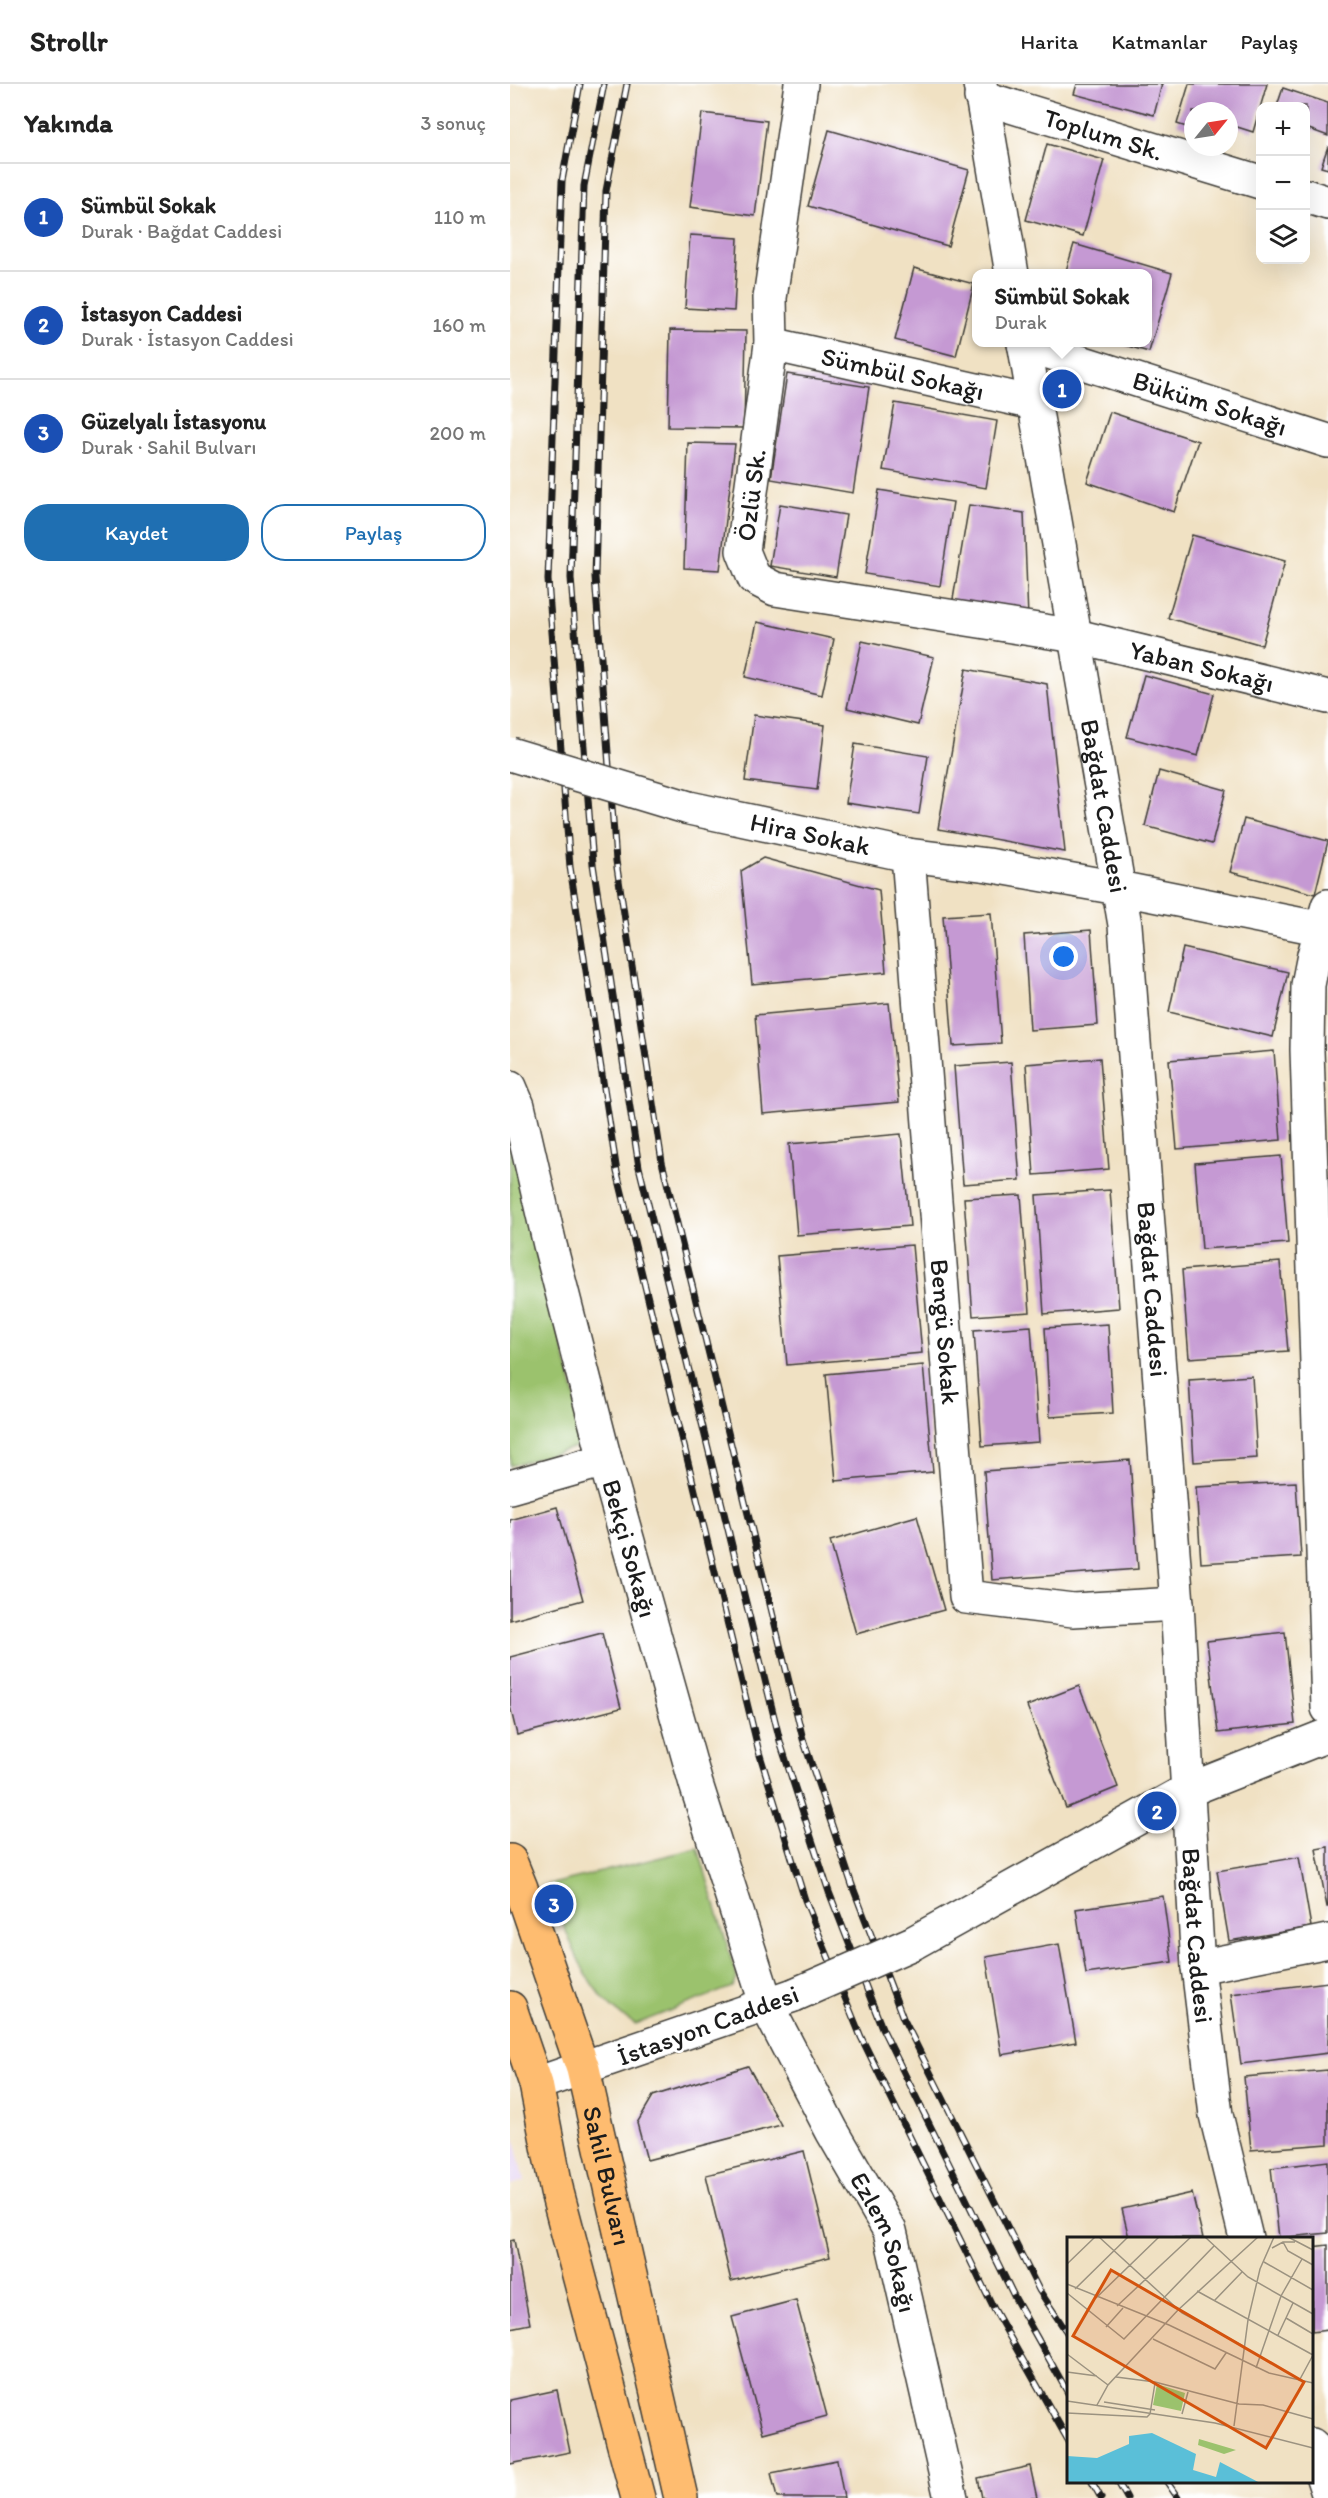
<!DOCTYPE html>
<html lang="tr">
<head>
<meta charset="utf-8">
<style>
  body { margin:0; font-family:Itim,sans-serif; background:#f2f2f2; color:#222 }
  .controls { position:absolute; right:18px; top:18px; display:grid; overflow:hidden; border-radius:12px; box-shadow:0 6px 24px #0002 }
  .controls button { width:54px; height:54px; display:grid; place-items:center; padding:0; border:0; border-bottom:2px solid #e0e0e0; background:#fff; color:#222; font:30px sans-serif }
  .compass { position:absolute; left:674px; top:18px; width:54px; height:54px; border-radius:50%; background:#fff; box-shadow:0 6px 24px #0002; rotate:60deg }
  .you { position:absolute; left:554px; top:873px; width:21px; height:21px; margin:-15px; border:4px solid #fff; border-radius:50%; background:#1a73e8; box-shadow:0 0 0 9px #1a73e833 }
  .badge { display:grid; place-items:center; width:39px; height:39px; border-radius:50%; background:#1f6fb2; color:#fff; font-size:20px; font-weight:700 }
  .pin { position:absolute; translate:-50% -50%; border:3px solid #fff; box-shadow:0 2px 6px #0006 }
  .popup { position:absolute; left:462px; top:185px; width:180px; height:78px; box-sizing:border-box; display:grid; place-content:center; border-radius:12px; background:#fff; filter:drop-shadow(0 2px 4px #0005); font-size:20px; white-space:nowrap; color:#767676 }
  .popup b { font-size:22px; color:#222 }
  .popup::after { content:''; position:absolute; left:50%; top:100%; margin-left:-12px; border:12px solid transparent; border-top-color:#fff }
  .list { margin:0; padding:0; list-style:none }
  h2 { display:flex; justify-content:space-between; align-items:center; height:78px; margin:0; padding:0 24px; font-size:26px }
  h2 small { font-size:20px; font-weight:400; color:#767676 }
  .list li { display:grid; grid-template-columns:39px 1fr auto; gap:18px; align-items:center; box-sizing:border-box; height:108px; padding:0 24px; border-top:2px solid #e0e0e0 }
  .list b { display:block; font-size:22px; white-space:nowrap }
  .list p { margin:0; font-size:20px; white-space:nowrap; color:#767676 }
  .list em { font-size:20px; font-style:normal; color:#767676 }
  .actions { display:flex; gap:12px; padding:18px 24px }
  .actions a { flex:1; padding:14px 0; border:2px solid #1f6fb2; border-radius:24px; text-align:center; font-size:21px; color:#1f6fb2 }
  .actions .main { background:#1f6fb2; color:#fff }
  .icon { flex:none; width:33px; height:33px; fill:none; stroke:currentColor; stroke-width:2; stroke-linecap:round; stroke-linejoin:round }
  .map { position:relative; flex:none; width:818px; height:2414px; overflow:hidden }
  header { display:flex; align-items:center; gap:36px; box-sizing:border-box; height:84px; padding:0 30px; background:#fff; border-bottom:2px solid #e0e0e0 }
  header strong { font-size:28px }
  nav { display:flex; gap:33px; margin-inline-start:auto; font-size:21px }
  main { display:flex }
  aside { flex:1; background:#fff }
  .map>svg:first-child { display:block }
</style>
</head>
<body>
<header>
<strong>Strollr</strong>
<nav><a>Harita</a><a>Katmanlar</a><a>Paylaş</a></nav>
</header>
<main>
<aside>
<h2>Yakında<small>3 sonuç</small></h2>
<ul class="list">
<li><span class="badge" style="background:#1a4fb4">1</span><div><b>Sümbül Sokak</b><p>Durak · Bağdat Caddesi</p></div><em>110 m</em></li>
<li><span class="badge" style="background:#1a4fb4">2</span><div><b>İstasyon Caddesi</b><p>Durak · İstasyon Caddesi</p></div><em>160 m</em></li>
<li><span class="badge" style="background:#1a4fb4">3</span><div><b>Güzelyalı İstasyonu</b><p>Durak · Sahil Bulvarı</p></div><em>200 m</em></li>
</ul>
<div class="actions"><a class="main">Kaydet</a><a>Paylaş</a></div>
</aside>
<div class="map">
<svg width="818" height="2414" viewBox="0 0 818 2414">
  <rect width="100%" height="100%" fill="#fff"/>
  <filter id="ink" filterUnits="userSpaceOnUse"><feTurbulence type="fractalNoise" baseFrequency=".0167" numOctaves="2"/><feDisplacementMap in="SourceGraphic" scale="12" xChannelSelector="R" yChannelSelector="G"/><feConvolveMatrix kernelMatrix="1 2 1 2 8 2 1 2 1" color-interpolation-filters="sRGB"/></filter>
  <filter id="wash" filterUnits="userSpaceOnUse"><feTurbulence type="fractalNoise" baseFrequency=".008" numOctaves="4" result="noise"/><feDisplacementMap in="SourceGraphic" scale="24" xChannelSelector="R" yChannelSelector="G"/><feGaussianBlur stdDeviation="1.35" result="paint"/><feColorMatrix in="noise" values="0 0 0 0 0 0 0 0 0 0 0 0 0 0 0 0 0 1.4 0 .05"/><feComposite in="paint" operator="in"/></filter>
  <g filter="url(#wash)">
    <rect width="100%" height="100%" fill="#f0e1c3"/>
    <path fill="#e4d3f2" d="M0,2035L15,2097L0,2101Z"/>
    <g fill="#9bc26d" stroke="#5c6f44" stroke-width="1.5">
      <path d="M0,1056L77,1360L0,1382Z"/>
      <path d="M188,1764L227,1894L222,1903L126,1940C74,1915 59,1851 38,1801Z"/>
    </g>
    <g id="blocks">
      <g fill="#c599d3">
        <path d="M567,0H652L644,31L564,10Z"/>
        <path d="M679,0H757L743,48L721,41L719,48V27H683V45L667,40Z"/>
        <path d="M773,4L818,19V52L799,45L796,55V22H767Z"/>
        <path d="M192,29L257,37L245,132L180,123Z"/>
        <path d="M319,46L459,86L438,162L298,122Z"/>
        <path d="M537,60L594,76L573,152L516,136Z"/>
        <path d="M818,62V85L811,83Z"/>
        <path d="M180,151L228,154L224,227L175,224Z"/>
        <path d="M564,160L662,189L639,268L607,259L638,258V190H555Z"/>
        <path d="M404,184L464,200L446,272L385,256Z"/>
        <path d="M160,246L236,247L234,344L158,343Z"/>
        <path d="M277,290L359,303L343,409L261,395Z"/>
        <path d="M385,319L487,337L476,404L373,386Z"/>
        <path d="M600,328L688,357L664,428L577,398Z"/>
        <path d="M178,359L225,360L210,486L174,484Z"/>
        <path d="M369,406L443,418L430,502L355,490Z"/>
        <path d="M270,420L336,431L326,493L260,482Z"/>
        <path d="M459,421L514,429L518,534L442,521Z"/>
        <path d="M682,451L775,477L752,561L658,534Z"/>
        <path d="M247,538L324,555L312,611L235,593Z"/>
        <path d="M352,557L424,573L408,641L337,624Z"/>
        <path d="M456,585L537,600L555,768L428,745Z"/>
        <path d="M634,591L704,610L688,672L617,653Z"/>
        <path d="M244,631L315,641L307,706L235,697Z"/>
        <path d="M345,660L418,672L409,730L336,719Z"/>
        <path d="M649,687L716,706L702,760L635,742Z"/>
        <path d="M734,735L818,757L805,810L720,788Z"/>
        <path d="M253,774L369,806L376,888L242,900L231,787Z"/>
        <path d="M481,829L491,959L443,962L433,832Z"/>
        <path d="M581,846L588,941L520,946L514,851Z"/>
        <path d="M673,864L778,888L763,953L659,928Z"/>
        <path d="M379,919L389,1018L253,1030L245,931Z"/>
        <path d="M764,967L771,1056L667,1065L659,976Z"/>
        <path d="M590,974L599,1085L524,1091L516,980Z"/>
        <path d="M501,978L510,1096L453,1100L444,982Z"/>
        <path d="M391,1050L400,1142L287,1151L279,1060Z"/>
        <path d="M771,1072L778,1159L692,1165L685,1079Z"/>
        <path d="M600,1106L609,1224L534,1230L526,1111Z"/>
        <path d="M511,1111L520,1228L463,1232L454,1114Z"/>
        <path d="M402,1161L412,1269L277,1281L267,1172Z"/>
        <path d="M770,1178L778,1267L679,1274L672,1186Z"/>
        <path d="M598,1240L603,1329L540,1333L535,1244Z"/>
        <path d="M521,1242L529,1358L472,1362L464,1246Z"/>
        <path d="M413,1281L423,1388L326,1397L316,1290Z"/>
        <path d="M742,1292L747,1374L684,1378L679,1296Z"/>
        <path d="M620,1376L628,1485L482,1496L474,1387Z"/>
        <path d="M786,1398L791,1473L691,1479L686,1403Z"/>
        <path d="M47,1423L73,1516L0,1536V1436Z"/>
        <path d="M407,1432L434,1526L346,1550L320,1457Z"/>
        <path d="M775,1548L785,1640L708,1649L697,1557Z"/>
        <path d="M92,1549L111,1624L7,1651L0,1622V1573Z"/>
        <path d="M569,1602L608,1703L556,1724L517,1622Z"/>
        <path d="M818,1763V1823H817L806,1765Z"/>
        <path d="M789,1773L801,1843L719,1857L707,1787Z"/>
        <path d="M653,1812L662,1878L576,1890L566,1825Z"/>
        <path d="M549,1860L566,1958L492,1971L476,1873Z"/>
        <path d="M818,1898V1969L731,1980L721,1910Z"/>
        <path d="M238,1982L271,2041L137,2076L127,2039L143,2012Z"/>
        <path d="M818,1986V2060L741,2066L734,1993Z"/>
        <path d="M294,2067L320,2173L221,2197L196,2091Z"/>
        <path d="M818,2077V2149L769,2154L761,2084Z"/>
        <path d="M682,2109L693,2154H619L612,2125Z"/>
        <path d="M4,2156L20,2240L0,2244V2157Z"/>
        <path d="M818,2161V2246L802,2248V2163Z"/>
        <path d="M286,2216L317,2332L253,2349L222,2233Z"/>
        <path d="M47,2306L60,2368L0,2380V2316Z"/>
        <path d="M327,2376L334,2414H267L261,2389Z"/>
        <path d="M520,2382L527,2414H472L468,2394Z"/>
      </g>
    </g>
  </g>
  <g filter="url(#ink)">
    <use href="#blocks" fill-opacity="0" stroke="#3c3a35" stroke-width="1.5"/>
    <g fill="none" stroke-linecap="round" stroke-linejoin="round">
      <defs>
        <g id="minor">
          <path id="s1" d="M291,0L260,214L261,260L233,467L244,494L265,505L566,552L818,613"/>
          <path id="s2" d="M471,13L750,98"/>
          <path d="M796,112L818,119"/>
          <path id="s3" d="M261,260L524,319"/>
          <path id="s4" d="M514,260L818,357"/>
          <path id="s5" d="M398,771L456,1513L563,1526L667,1520"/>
          <path d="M818,822L804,871L798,901L797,966L818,1624"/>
          <path id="s6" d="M0,1003L8,1022L40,1161L95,1376L186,1700L257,1922L322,2047L380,2147L441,2414"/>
          <path d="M0,1403L95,1376"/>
          <path d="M688,1883L818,1857"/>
        </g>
        <g id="tertiary">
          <path d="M470,0L502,190"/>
          <path id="s7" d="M514,258L615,841L667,1520L688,1883L706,2031L736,2154"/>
          <path id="s8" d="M179,724L398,771L478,781L608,804L818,846"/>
          <path d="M403,1859L676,1707L818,1651"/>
          <path d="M26,2000L284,1911"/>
          <path d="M802,2361L818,2409"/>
        </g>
        <g id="trunk">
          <path id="s9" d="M0,1777L11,1804L73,1985L171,2414"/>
          <path d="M0,1924L26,2000L47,2108L128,2414"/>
        </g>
      </defs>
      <use href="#minor" stroke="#3c3a35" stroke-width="36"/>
      <use href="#tertiary" stroke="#3c3a35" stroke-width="36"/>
      <use href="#trunk" stroke="#3c3a35" stroke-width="36"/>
      <use href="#minor" stroke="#fff" stroke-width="33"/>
      <use href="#tertiary" stroke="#fff" stroke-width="33"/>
      <use href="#trunk" stroke="#febc70" stroke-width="33"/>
      <defs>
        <g id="rail">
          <path d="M70,0L52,97L38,496L60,783L107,1088L249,1668L295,1816L351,1953L484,2225L558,2356"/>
          <path d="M94,0L74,102L61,494L83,780L129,1083L271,1661L319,1808L372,1944L506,2216L558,2309"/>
          <path d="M117,0L96,107L85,493L106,777L152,1078L293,1655L342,1801L393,1934L529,2206L558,2250"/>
          <path d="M582,2398L591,2414"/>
          <path d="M608,2398L617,2414"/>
          <path d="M657,2398L668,2414"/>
        </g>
      </defs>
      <use href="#rail" stroke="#1c1c1c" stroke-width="7"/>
      <use href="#rail" stroke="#fff" stroke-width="4.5" stroke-dasharray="14" stroke-linecap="butt"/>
      <defs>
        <g id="tertiary-bridge">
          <path d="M0,670L179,724"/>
          <path d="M284,1911L403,1859"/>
        </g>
      </defs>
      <use href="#tertiary-bridge" stroke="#3c3a35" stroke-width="36" stroke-linecap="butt"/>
      <use href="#tertiary-bridge" stroke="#fff" stroke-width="33"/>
    </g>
  </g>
  <g text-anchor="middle" stroke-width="5" stroke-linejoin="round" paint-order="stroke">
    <g font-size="26" fill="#1c1c1c" stroke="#fff">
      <text dy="9" stroke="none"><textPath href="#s2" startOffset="128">Toplum Sk.</textPath></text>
      <text dy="9" stroke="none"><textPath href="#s3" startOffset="135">Sümbül Sokağı</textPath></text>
      <text dy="9" stroke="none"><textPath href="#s4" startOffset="195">Büküm Sokağı</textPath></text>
      <text transform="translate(241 411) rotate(-83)" y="9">Özlü Sk.</text>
      <text dy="9" stroke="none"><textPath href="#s1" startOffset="958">Yaban Sokağı</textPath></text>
      <text dy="9" stroke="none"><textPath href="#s7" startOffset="471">Bağdat Caddesi</textPath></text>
      <text dy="9" stroke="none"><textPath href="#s8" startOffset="124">Hira Sokak</textPath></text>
      <text dy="9" stroke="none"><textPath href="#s7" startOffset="957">Bağdat Caddesi</textPath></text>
      <text dy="9" stroke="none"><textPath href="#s5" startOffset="478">Bengü Sokak</textPath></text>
      <text dy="9" stroke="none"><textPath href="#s6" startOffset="477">Bekçi Sokağı</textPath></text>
      <text dy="9" stroke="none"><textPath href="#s7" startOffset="1605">Bağdat Caddesi</textPath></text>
      <text transform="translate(198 1941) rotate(-20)" y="9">İstasyon Caddesi</text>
      <text dy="9" stroke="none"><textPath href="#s9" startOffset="330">Sahil Bulvarı</textPath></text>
      <text dy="9" stroke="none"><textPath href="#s6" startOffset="1220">Ezlem Sokağı</textPath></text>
    </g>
  </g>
  <g transform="translate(557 2153)">
    <rect width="246" height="246" fill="#f0e1c3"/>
    <path d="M90,147L118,156L114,174L86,168ZM132,202L169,213L157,217L131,208Z" fill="#9bc26d"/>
    <path d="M85,196L129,217L126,233L149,240L153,225L193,246H0V219L30,221L62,207V199Z" fill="#5abfd8"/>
    <path fill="none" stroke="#9b9280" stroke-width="1.5" d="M32,0L115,76L176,109M138,0L181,40L246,77M221,0L246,13M216,5L221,14L246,28M205,11L216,5H228M197,25L246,53M0,27L28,0M0,47L102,88L202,136L246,146M8,52L61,0M130,54L246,118M0,56L57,102L147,9M29,61L92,0M147,64L175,35M50,69L124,0M219,81L246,97M39,90L56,71M211,98L226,66M86,102L148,132L159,116M0,117L41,148M189,131L214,59L235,22M0,135L30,139M49,140L88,145L172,167L196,168L246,182M232,144L246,118M0,164L148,186L246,211M37,165L88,173M30,168L41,148L111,73L191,0M0,176L80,180L83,177L88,146M115,177L121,155M167,189L181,83L193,32L207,0"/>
    <path fill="#d4530e" fill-opacity="0.15" stroke="#d4530e" stroke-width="3" d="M44,33L237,145L199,211L6,99Z"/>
    <rect width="246" height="246" fill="none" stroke="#1c1c1c" stroke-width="3"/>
  </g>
</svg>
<div class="controls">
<button>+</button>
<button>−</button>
<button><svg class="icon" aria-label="layers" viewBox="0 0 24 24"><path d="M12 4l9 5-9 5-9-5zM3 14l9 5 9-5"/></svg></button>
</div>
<svg class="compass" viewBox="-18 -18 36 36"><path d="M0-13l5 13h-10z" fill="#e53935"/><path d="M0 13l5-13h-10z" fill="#767676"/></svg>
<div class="you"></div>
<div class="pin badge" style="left:552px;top:305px;background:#1a4fb4">1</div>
<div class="popup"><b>Sümbül Sokak</b>Durak</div>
<div class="pin badge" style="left:647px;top:1727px;background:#1a4fb4">2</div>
<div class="pin badge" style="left:44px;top:1820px;background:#1a4fb4">3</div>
</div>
</main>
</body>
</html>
